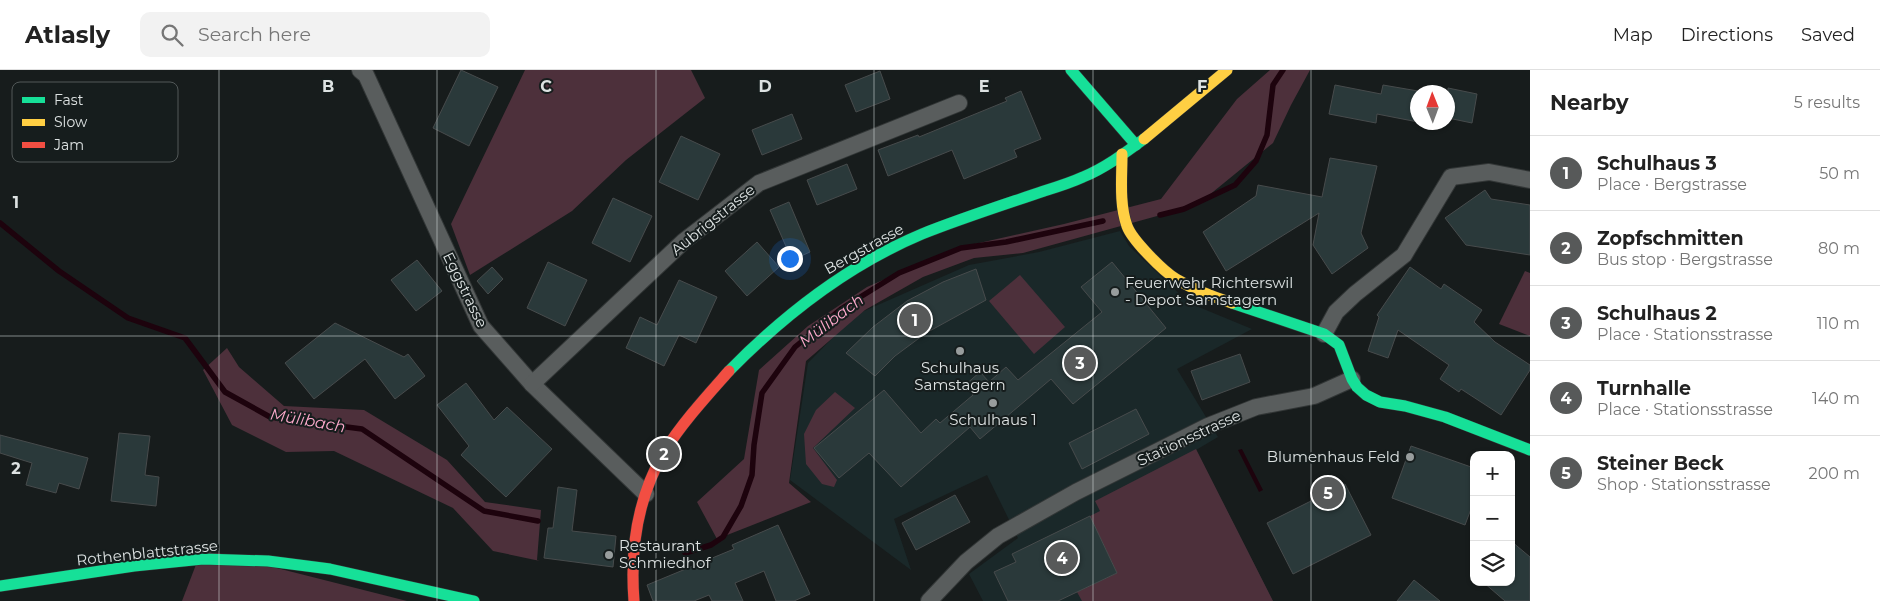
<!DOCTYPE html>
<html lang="en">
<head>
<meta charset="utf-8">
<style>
  body { margin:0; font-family:Montserrat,sans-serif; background:#f2f2f2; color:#222 }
  .controls { position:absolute; right:15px; bottom:15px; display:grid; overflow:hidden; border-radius:10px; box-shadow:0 1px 4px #0004 }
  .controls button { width:45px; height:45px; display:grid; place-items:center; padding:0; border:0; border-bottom:1px solid #e0e0e0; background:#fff; color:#222; font:25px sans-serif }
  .compass { position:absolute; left:1410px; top:15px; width:45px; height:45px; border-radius:50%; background:#fff; box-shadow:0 1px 4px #0004; rotate:359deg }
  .you { position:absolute; left:789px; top:188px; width:18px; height:18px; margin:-12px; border:4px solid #fff; border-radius:50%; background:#1a73e8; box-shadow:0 0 0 8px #1a73e833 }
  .badge { display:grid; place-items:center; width:32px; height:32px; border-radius:50%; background:#575959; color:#fff; font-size:16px; font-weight:700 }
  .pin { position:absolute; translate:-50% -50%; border:2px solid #fff; box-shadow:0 1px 5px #0006 }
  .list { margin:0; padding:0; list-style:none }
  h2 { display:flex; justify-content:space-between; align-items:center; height:65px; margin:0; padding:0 20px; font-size:21px }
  h2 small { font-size:16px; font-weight:400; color:#767676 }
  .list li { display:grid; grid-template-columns:32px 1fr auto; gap:15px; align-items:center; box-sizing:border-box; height:75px; padding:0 20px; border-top:1px solid #e0e0e0 }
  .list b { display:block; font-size:19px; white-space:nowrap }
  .list p { margin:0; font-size:16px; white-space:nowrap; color:#767676 }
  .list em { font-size:16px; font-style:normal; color:#767676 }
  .icon { flex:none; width:28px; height:28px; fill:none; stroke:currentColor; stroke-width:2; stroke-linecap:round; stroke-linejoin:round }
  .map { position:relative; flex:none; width:1530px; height:531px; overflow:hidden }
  header { display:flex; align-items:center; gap:30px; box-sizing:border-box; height:70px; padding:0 25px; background:#fff; border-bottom:1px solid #e0e0e0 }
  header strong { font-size:24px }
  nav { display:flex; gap:28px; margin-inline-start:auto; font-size:18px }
  .search { width:350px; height:45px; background:#f2f2f2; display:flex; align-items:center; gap:12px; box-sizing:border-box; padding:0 18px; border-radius:10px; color:#767676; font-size:19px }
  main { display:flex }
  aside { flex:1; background:#fff }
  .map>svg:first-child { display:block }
</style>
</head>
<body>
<header>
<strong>Atlasly</strong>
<div class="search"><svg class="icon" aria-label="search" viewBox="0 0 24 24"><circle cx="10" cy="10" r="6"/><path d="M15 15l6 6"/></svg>Search here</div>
<nav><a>Map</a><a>Directions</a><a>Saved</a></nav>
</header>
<main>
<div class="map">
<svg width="1530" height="531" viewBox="0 0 1530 531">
  <rect width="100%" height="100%" fill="#171c1c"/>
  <path fill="#1a2829" d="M1120,161L1129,176L1189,233L1252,259L1177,299L1218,367L1196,380L1273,531H983L969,504L1018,468L987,405L894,449L911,500L790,410L808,293L855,245L969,195L1039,182Z"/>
  <g fill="#4d303b">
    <path d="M525,0H691L705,28L626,90L572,141L470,205L451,154Z"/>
    <path d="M1270,0H1310L1291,35L1273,73L1197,135L1023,183L974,188L923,207L865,240L806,291L789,413L811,432L717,469L697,432L744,389L759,300L808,256L867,217L957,178L1064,154L1161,129L1237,29Z"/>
    <path d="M1525,201L1530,203V266L1499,254Z"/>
    <path d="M1020,205L1065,257L1034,284L989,231Z"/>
    <path d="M227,278L239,297L284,336L364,340L447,390L485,432L541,440L537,490L540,491L493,481L453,438L334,381L286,382L232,355L203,300Z"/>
    <path d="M835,322L855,338L813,378L837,410L834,417L822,414L806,394L804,364L816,340Z"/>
    <path d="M1196,379L1273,531H1082L1077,522L1117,503L1090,446L1100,441L1095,431Z"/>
    <path d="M202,479L407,531H182Z"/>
  </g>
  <path fill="#1d030d" d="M1242,379L1263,420L1259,422L1238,380Z"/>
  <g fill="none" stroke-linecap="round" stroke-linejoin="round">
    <g stroke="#1d030d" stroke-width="5.5">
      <path d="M1160,145L1184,139L1235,115L1256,91L1267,65L1273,15L1283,0"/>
      <path d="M0,153L59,201L128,248L185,268L225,322L270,347L362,359L484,441L538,451"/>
      <path d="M685,483L711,475L723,467L741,436L752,405L754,375L762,323L795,277L841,239L899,203L961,178L1006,172L1103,151"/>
    </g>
  </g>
  <g fill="#2a393a" stroke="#474b4c">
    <path d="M461,0L498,17L469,76L433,58Z"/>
    <path d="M880,1L890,29L856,42L845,15Z"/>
    <path d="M1335,15L1381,24L1383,15L1418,21V52L1377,44L1376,53L1329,44Z"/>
    <path d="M1448,18L1477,24L1472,53L1448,48Z"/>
    <path d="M1021,21L1041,69L1014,80L1017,87L964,109L952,80L888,106L878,80L918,65L919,67L1007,31L1005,28Z"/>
    <path d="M792,44L802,69L762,85L752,60Z"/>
    <path d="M681,66L720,84L698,130L659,112Z"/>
    <path d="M1330,88L1377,96L1361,163L1368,178L1332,204L1313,175L1319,143L1226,201L1203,162L1256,126L1258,115L1322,127Z"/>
    <path d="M847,94L857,119L817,135L807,110Z"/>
    <path d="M1485,120L1491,129L1530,135V185L1466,175L1445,148Z"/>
    <path d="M613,128L652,146L630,192L592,173Z"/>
    <path d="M789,132L810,182L792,190L770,140Z"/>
    <path d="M757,172L779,197L747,226L725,201Z"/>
    <path d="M417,190L442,221L416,241L391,210Z"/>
    <path d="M548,192L587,210L565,256L527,238Z"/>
    <path d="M1112,192L1166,258L1073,334L1051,309L980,369L970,357L901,417L869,383L839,408L814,378L884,320L921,363L936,349L940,353L973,325L964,316L980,302L989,312L1006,297L1018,310L1102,242L1081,217Z"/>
    <path d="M492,197L503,209L488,224L477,211Z"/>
    <path d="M1410,197L1441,219L1444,214L1482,240L1474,252L1495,272L1530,295V300L1501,345L1461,319L1459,322L1440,309L1449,295L1398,260L1388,288L1368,281L1379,247L1377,245Z"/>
    <path d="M976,199L986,230L926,263L895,286L875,306L846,283L873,257L907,231L943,212Z"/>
    <path d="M679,210L717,227L696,273L679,265L664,296L626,278L640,247L657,255Z"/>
    <path d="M335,253L404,287L408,284L425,306L395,329L365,289L314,329L285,293Z"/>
    <path d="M1240,284L1250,312L1202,330L1191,301Z"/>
    <path d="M466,313L494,350L507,337L552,379L506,427L461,385L469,376L437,335Z"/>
    <path d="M1136,339L1149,364L1082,399L1069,373Z"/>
    <path d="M119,363L150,366L145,405L159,407L156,436L111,431Z"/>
    <path d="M0,365L88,388L79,419L59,413L56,423L26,415L32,393L0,383Z"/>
    <path d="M1411,376L1474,398V431L1465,455L1392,428Z"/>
    <path d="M1345,414L1371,465L1293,504L1267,453Z"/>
    <path d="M558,417L577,420L572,461L616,466L613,497L544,488L548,458H553Z"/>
    <path d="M955,425L970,452L916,480L902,453Z"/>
    <path d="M1090,446L1117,503L1058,531H1008L994,502L1016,492L1012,484Z"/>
    <path d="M778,455L810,524L794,531H776L764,501L735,513L743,531H712L709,525L694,531H653L647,515L734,479L732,475Z"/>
    <path d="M1511,471L1530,487V531H1505L1483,512H1511Z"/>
    <path d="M1414,510L1440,531H1397Z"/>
  </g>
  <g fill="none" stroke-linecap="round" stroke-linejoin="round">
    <defs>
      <g id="street">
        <path d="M360,0L366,5L481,256L532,314L646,424"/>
        <path d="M1324,264L1336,242L1355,224L1404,185L1451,107L1489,102L1530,110"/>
        <path d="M532,314L684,171L759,113L959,33"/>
        <path d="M929,531L966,492L998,466L1076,422L1208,356L1256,337L1314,326L1352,309"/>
      </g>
      <g id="fast">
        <path d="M1071,0L1136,75"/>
        <path d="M1232,233L1324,264L1339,275L1352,309L1357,317L1366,325L1380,332L1405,336L1445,347L1530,380"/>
        <path d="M729,301C785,244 848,195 922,164C962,148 1003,135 1044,121C1057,117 1070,113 1083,107C1105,98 1125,83 1144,69"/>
        <path d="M0,516L134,496L203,489L268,491L330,499L474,531"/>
      </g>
      <g id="slow">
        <path d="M1144,69L1227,0"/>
        <path d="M1122,84C1122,107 1119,134 1127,156C1132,170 1163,201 1176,209C1193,219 1213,227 1232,233"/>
      </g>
      <path id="jam" d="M634,531C630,480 638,427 664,382C682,353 706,327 729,301"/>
    </defs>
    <use href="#street" stroke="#323636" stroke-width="18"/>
    <use href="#fast" stroke="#323636" stroke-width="12"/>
    <use href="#slow" stroke="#323636" stroke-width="12"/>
    <use href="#jam" stroke="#323636" stroke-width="12"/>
    <use href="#street" stroke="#595d5d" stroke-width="16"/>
    <use href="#fast" stroke="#16e098" stroke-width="11"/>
    <use href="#slow" stroke="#ffcf43" stroke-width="11"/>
    <use href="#jam" stroke="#f24e42" stroke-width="11"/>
  </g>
  <path fill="none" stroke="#dde2e2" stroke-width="1" stroke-opacity="0.55" d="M219,0V531M437,0V531M656,0V531M874,0V531M1093,0V531M1311,0V531M0,266H1530"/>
  <g fill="#989d9d" stroke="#161d1d" stroke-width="2">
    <circle cx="1115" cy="222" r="5"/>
    <circle cx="960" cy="281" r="5"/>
    <circle cx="993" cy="333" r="5"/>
    <circle cx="1410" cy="387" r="5"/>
    <circle cx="609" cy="485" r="5"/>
  </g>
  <g text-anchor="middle" stroke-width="4" stroke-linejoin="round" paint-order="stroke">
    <g font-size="15" fill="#dde2e2" stroke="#161d1d">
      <text transform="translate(713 150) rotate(-39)" y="5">Aubrigstrasse</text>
      <text transform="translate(864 179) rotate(-29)" y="5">Bergstrasse</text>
      <text transform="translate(465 220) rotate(64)" y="5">Eggstrasse</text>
      <text transform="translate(1189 368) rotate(-25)" y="5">Stationsstrasse</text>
      <text transform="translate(147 483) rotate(-6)" y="5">Rothenblattstrasse</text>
    </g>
    <g font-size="15" fill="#dde2e2" stroke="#161d1d" text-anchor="start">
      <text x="1125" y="218">Feuerwehr Richterswil<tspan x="1125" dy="17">- Depot Samstagern</tspan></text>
      <text x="960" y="303" text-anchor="middle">Schulhaus<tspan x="960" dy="17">Samstagern</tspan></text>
      <text x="993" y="355" text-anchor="middle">Schulhaus 1</text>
      <text x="1400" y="392" text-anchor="end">Blumenhaus Feld</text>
      <text x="619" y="481">Restaurant<tspan x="619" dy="17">Schmiedhof</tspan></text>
    </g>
    <g font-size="16" font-style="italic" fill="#fda9cb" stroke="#161d1d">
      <text transform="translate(831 250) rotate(-37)" y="6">Mülibach</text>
      <text transform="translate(308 350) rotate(10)" y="6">Mülibach</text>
    </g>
  </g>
  <rect x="12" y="12" width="166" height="80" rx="8" fill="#161d1d" stroke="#525858" stroke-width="1"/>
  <rect x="22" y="27" width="23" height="6" fill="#16e098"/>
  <rect x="22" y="49" width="23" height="7" fill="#ffcf43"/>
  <rect x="22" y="72" width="23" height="6" fill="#f24e42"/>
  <g font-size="14" fill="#dde2e2">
    <text x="54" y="35">Fast</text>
    <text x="54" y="57">Slow</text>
    <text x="54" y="80">Jam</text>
  </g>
  <g font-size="16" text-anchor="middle" font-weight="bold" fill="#dde2e2" stroke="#161d1d" stroke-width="4" stroke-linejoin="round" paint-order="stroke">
    <text x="328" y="22">B</text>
    <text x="546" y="22">C</text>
    <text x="765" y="22">D</text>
    <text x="984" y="22">E</text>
    <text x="1202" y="22">F</text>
    <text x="16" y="138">1</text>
    <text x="16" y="404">2</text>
  </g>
</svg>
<div class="controls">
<button>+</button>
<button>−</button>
<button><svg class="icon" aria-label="layers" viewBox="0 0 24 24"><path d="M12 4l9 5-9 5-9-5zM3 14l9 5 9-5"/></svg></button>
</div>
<svg class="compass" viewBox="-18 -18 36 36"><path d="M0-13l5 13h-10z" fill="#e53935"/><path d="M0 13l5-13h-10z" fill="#767676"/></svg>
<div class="you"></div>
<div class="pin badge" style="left:915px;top:250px">1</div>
<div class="pin badge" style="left:664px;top:384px">2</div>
<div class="pin badge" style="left:1080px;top:293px">3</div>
<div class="pin badge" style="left:1062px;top:488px">4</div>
<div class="pin badge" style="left:1328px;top:423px">5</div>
</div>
<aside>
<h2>Nearby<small>5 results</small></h2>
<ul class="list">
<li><span class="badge">1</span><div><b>Schulhaus 3</b><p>Place · Bergstrasse</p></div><em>50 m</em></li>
<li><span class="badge">2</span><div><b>Zopfschmitten</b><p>Bus stop · Bergstrasse</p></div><em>80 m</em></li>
<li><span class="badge">3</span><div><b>Schulhaus 2</b><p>Place · Stationsstrasse</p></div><em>110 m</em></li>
<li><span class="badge">4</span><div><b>Turnhalle</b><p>Place · Stationsstrasse</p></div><em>140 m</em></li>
<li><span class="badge">5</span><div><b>Steiner Beck</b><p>Shop · Stationsstrasse</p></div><em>200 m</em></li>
</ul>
</aside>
</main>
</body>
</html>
